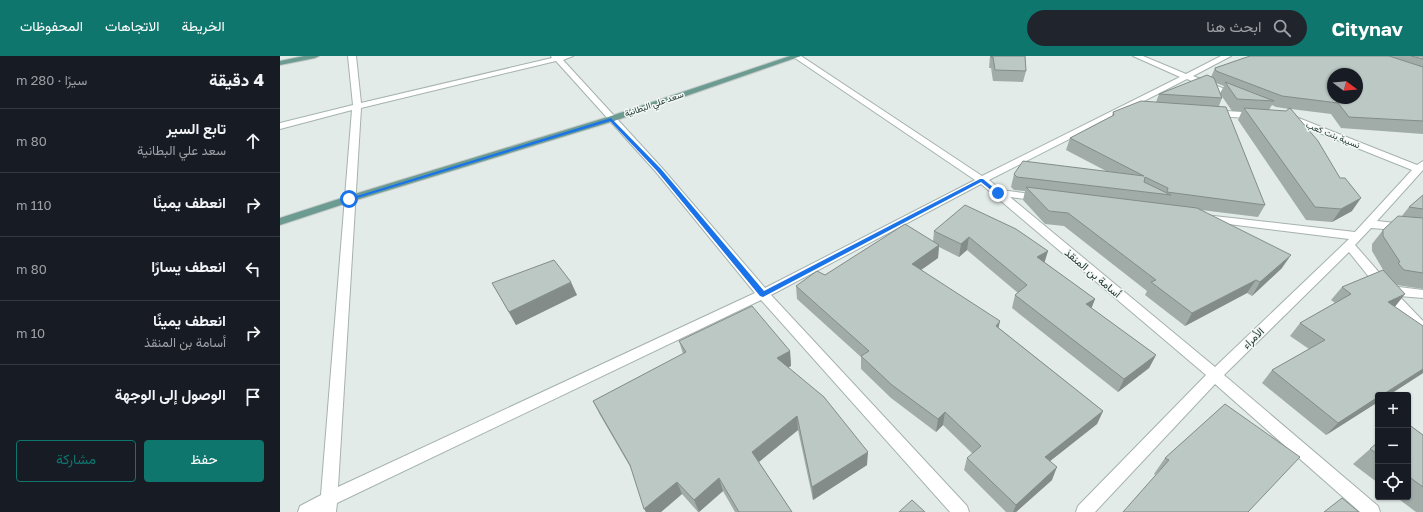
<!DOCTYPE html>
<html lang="ar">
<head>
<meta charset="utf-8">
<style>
  body { margin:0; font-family:"Golos Text",Vazirmatn,sans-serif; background:#20242c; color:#f1f3f6; direction:rtl }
  .controls { position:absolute; right:12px; bottom:12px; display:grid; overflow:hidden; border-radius:4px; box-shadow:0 1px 3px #0004 }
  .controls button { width:36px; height:36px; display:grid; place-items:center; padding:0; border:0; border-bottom:1px solid #363941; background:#171b24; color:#f1f3f6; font:20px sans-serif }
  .compass { position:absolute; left:1047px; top:12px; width:36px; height:36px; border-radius:50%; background:#171b24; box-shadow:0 1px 3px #0004; rotate:106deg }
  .stop { position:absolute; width:12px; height:12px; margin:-9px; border:3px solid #1a73e8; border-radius:50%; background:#fff }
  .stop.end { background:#1a73e8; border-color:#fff; box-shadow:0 1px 4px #0008 }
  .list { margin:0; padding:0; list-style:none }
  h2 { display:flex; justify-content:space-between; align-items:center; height:52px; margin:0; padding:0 16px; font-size:17px }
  h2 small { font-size:13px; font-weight:400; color:#9ea1a6 }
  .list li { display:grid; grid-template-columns:26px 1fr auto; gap:12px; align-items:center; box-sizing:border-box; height:64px; padding:0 16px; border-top:1px solid #363941 }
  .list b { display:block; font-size:15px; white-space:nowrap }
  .list p { margin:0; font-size:13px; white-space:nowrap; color:#9ea1a6 }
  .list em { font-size:13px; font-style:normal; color:#9ea1a6 }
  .actions { display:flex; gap:8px; padding:12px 16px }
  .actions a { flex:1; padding:9px 0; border:1px solid #0f766e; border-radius:4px; text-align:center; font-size:14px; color:#0f766e }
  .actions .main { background:#0f766e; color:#fff }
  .icon { flex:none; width:22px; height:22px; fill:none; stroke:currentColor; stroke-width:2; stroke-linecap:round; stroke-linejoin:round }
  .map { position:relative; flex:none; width:1143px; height:456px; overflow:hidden; direction:ltr }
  header { display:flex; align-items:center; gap:24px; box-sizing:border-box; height:56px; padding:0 20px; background:#0f766e; color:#fff }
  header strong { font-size:19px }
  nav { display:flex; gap:22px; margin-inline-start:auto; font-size:14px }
  .search { width:280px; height:36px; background:#20242c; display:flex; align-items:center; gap:10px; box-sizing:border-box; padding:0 14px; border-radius:22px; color:#9ea1a6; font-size:15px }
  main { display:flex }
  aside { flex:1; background:#171b24 }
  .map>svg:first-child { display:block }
</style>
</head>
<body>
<header>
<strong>Citynav</strong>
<div class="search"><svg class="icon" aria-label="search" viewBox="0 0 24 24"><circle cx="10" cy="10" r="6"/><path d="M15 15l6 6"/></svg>ابحث هنا</div>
<nav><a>الخريطة</a><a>الاتجاهات</a><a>المحفوظات</a></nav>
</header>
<main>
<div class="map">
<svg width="1143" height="456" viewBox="0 0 1143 456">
  <rect width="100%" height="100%" fill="#e2ebe7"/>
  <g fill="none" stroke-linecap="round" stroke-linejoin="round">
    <defs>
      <g id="minor">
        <path d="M68,0H76L81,47L272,2L271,0H293L283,4L382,112L485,232L695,124L512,0H521L702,120L900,21L853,0H863L906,18L941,0H951L913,20L959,39L960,41L959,43H953L907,23L709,124L721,134L764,140L765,142L764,144L760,145L730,141L935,311L1069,183L925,165L920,162L921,160L925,159L1075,176L1132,114L1005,63L1004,61L1005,59H1011L1137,109L1143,105V114L1097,165L1143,170V176L1091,172L1075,189L1111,230L1143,234V242L1119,240L1143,265V278L1138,276L1093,226L1069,196L944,319L1098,450L1100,456H1080L935,328L815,456H796L798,450L926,319L701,128L491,239L687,450L689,456H670L481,244L57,447L56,456H18L20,450L41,439L72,54L0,73V67L73,49ZM276,5L376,116L475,237L58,431L81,52Z"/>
        <path d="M932,54L976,57L980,60L976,63L929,59L928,57Z"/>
      </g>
      <g id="major">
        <path d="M24,0H39L35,2L0,9V5Z"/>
        <path d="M510,0H521L334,65L73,145L0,169V162L65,141L328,61Z"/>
      </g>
    </defs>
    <use href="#minor" stroke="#a5b2ae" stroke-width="2"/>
    <use href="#major" stroke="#c2c8c6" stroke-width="2"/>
    <use href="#minor" fill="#fff" fill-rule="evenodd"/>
    <use href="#major" fill="#6c9c91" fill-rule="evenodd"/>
  </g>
  <g fill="#a1aca8" fill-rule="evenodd">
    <path d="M710,0H745L746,15L743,26L713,25L711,12H709Z"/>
    <path d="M970,0H1143V78L1061,72L1051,58L1011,53L1072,155L1052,166L1026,164L958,64L962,55H952L941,39L942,42L939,50L985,149L978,161L921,154L1002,212L972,240L967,237L905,270L865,239L867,235L784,170L765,168L743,144L745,135L734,134L731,131L734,118L826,115L786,94L790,82L832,60L833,56L876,46L879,38L931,21L935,12ZM936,27L944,30L940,37ZM992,49L996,51L1009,53L1006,55L989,54Z"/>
    <path d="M1143,139V233L1117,229L1115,251L1143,317L1109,339H1098V346L1046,379L982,327L992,314L1029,293L1010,280L1020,267L1055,247L1051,244L1062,231L1105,217L1092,195V188L1103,174L1121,161L1129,151Z"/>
    <path d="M654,175L768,195L764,206L815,243L811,252L876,299L869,312L838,336L732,252L735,239L738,237L687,194L679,201L659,191L658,202L641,214L719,272L823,355L817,368L770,405L772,424L736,456H726L684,414L687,402L693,398L663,369L656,376L611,342L581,313V301L517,243L516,230L545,219L653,186Z"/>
    <path d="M212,227L297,239L236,269Z"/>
    <path d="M399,285L510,295L511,310L508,311L587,409L533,444L518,374L479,406L512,456H455L443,435L419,456H418L402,438L381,456H366L352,414L320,359L313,345L403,298Z"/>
    <path d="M945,348L875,419L874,418L885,402Z"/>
    <path d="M1128,368L1143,379V456H1136L1116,441H1128Z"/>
    <path d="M1098,386V427L1073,408Z"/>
  </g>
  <g fill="#838c88">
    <path d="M1081,142L1072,155L1052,166L1061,153Z"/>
    <path d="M689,181L687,194L679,201L681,188Z"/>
    <path d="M659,189L658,202L631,221L632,208Z"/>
    <path d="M768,195L764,208L757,201Z"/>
    <path d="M1011,199L1002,212L972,240L980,226Z"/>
    <path d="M976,224L967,237L905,270L912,257Z"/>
    <path d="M291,226L297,239L236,269L229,256Z"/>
    <path d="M1125,238L1114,252L1108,246Z"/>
    <path d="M815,243L810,256L806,248Z"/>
    <path d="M720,265L717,279L716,270Z"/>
    <path d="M510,295L511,310L499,316L497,302Z"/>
    <path d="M876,299L869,312L838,336L844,323Z"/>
    <path d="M1143,313V317L1109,339H1102Z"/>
    <path d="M1098,341V346L1046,379L1058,367Z"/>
    <path d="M823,355L817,368L760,413L765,401Z"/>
    <path d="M665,356L663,369L656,376L658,363Z"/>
    <path d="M517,360L518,374L475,409L472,396Z"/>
    <path d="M588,396L587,409L533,444L532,431Z"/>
    <path d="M777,411L772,424L736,456H733L736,449Z"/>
    <path d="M439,422L443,435L419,456L414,444Z"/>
    <path d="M397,426L402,438L381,456H366L364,453Z"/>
  </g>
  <g fill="#bbc8c3" stroke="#838c88" fill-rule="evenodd">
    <path d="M711,0H745L746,15L715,14L713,1H711Z"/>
    <path d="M970,0H1109L1143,11V65L1069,61L1058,47L1002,40L936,15L935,12ZM1053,18H1077V42H1053Z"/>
    <path d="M1131,0H1143V3Z"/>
    <path d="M927,19L934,22L942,42L879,38Z"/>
    <path d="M945,26L994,45L957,43Z"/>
    <path d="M861,45L946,51L985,149L887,136L888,132L865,121L864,126L891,139L737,121L734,118L743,105L864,120L790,82L834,59L833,56Z"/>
    <path d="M964,52L1006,55L1010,52L1038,85L1060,122H1065L1081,142L1061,153L1035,151Z"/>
    <path d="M746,131L917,152L1011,199L980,226L976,224L912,257L871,226L876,224L788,157L769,155Z"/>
    <path d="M1143,139V153L1129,151Z"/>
    <path d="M685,149L736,173L768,195L757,201L815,243L806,248L876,299L844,323L735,239L747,229L689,181L681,188L654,175Z"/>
    <path d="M1118,160L1143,162V217L1124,214L1118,207L1120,206L1103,180V174Z"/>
    <path d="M625,168L659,189L632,208L720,265L716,270L823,355L765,401L777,411L736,449L687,402L701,390L665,356L658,363L612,329L581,300L589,295L516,230L537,215L545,219Z"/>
    <path d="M274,204L291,226L229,256L212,227Z"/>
    <path d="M1103,214L1125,238L1108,246L1143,270V313L1102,339H1098V341L1058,367L992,314L1045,284L1020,267L1071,238L1062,231Z"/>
    <path d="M472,250L510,295L497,302L544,341L588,396L532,431L517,360L472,396L512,456H459L439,422L414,444L397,426L364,453L350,409L313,345L406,296L399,285Z"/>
    <path d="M945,348L1020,401L968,456H843L889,404L885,402Z"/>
    <path d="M1128,368L1143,379V431L1128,420Z"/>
    <path d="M1098,386V398L1090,393Z"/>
    <path d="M1062,442L1079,456H1044Z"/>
    <path d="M632,444L645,456H619Z"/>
  </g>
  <path fill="#1a73e8" d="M331,62L381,113L484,235L700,123H703L720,137L716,138L701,126L483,241L480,240L377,115L330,65L71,144L67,143Z"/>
  <g text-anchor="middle" stroke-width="3" stroke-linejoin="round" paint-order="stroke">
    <g font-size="9" fill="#243a35" stroke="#f3f8f5">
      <text transform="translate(374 48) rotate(-19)" y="3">سعد علي البطانية</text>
      <text transform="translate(1053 79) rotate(22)" y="3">نسيبة بنت كعب</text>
    </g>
    <g font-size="11" fill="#243a35" stroke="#f3f8f5">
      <text transform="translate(813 217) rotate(40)" y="4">أسامة بن المنقذ</text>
      <text transform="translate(973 282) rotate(-44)" y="4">الأمراء</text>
    </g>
  </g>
</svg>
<div class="controls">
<button>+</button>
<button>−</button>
<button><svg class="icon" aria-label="locate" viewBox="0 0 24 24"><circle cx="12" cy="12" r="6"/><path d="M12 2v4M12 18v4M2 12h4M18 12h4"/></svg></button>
</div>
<svg class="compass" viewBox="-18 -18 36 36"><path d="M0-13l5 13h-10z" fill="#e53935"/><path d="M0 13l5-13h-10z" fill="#9ea1a6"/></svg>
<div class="stop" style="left:69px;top:143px"></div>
<div class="stop end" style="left:718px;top:137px"></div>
</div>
<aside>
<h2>4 دقيقة<small>سيرًا · 280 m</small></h2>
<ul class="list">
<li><svg class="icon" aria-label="ahead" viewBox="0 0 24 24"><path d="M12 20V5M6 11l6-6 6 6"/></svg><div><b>تابع السير</b><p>سعد علي البطانية</p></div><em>80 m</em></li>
<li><svg class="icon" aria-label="right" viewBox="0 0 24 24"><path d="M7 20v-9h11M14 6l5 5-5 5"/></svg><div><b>انعطف يمينًا</b></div><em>110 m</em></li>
<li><svg class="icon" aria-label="left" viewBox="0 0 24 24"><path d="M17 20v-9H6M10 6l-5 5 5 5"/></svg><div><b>انعطف يسارًا</b></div><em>80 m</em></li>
<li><svg class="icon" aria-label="right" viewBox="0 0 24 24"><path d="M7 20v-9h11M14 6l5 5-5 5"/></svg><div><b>انعطف يمينًا</b><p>أسامة بن المنقذ</p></div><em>10 m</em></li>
<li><svg class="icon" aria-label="arrive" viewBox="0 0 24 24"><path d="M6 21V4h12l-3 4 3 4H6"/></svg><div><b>الوصول إلى الوجهة</b></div></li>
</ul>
<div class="actions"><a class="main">حفظ</a><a>مشاركة</a></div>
</aside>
</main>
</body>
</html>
